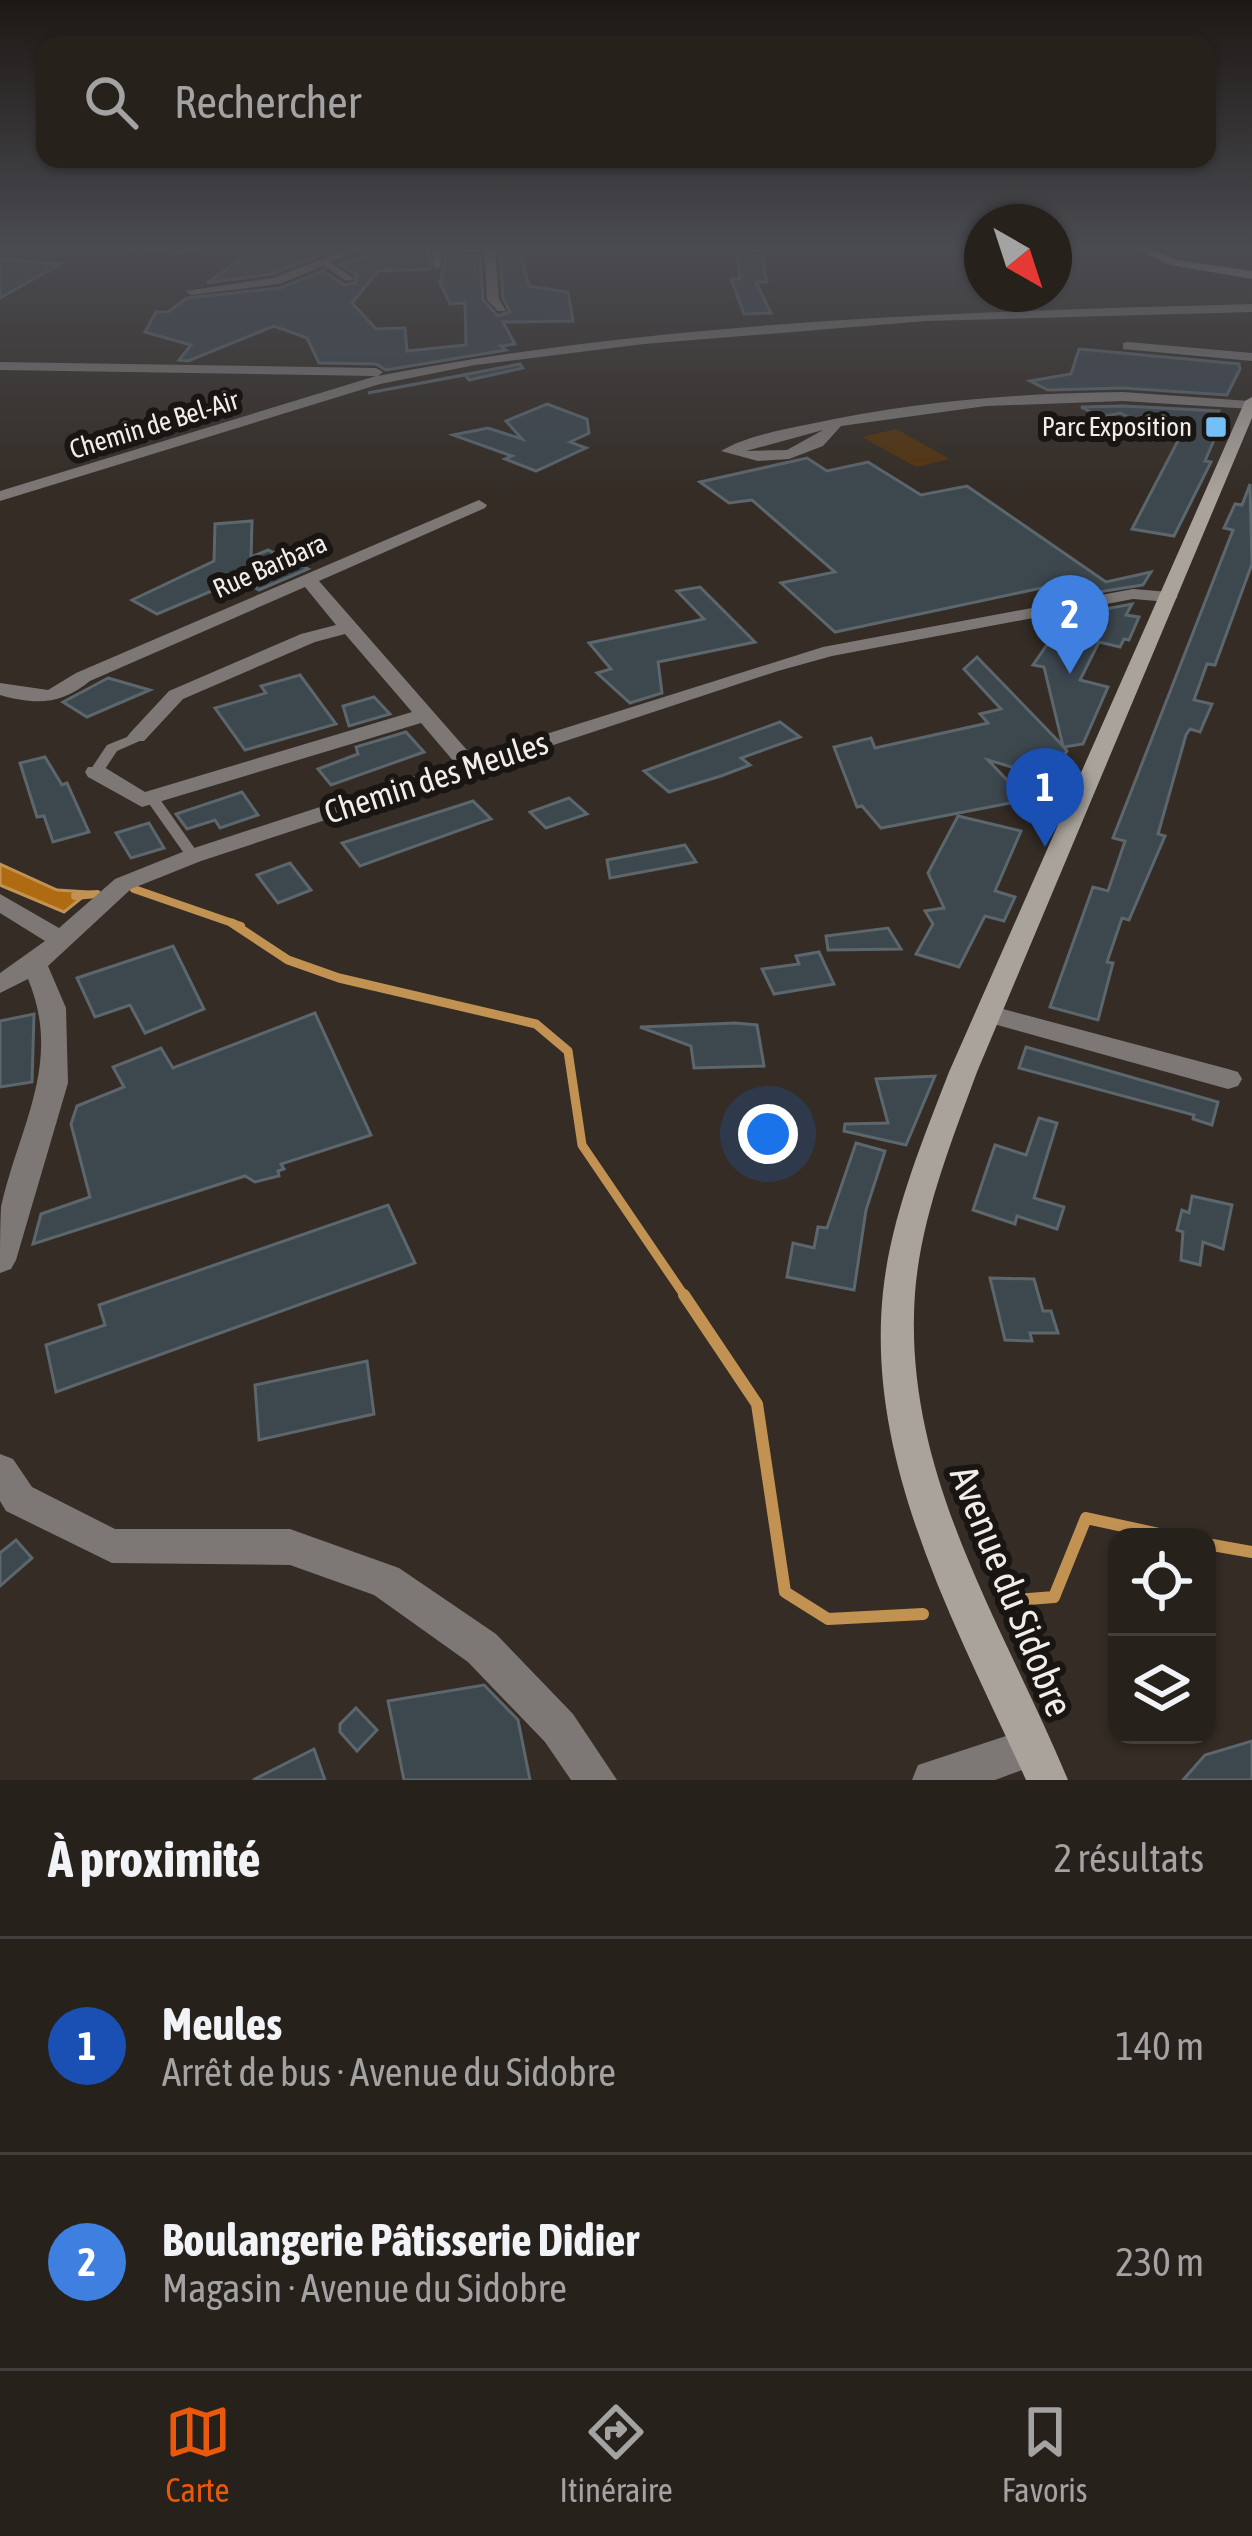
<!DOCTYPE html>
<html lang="fr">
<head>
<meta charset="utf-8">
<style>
  body { margin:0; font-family:"Asap Condensed",sans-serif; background:#2f2925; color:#f1f3f6 }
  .controls { position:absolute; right:36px; bottom:36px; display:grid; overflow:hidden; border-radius:24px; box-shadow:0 3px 9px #0004 }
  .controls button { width:108px; height:108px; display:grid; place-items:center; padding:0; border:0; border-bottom:3px solid #433e3b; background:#27211c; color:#f1f3f6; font:60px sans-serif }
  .compass { position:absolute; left:964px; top:204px; width:108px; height:108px; border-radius:50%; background:#27211c; box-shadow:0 3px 9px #0004; rotate:141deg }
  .you { position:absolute; left:768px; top:1134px; width:42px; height:42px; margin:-30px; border:9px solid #fff; border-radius:50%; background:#1a73e8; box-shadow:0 0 0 18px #1a73e833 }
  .badge { display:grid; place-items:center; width:78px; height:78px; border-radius:50%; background:#ea580c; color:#fff; font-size:39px; font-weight:700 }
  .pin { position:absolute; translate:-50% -99px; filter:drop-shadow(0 3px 6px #0008) }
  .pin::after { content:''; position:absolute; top:63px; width:42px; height:36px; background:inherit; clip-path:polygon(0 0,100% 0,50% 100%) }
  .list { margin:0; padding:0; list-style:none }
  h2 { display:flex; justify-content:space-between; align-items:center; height:156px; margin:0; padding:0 48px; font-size:51px }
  h2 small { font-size:39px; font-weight:400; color:#a4a3a3 }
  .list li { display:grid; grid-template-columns:78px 1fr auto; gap:36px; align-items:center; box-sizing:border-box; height:216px; padding:0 48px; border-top:3px solid #433e3b }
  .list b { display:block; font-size:45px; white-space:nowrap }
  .list p { margin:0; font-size:39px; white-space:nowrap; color:#a4a3a3 }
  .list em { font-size:39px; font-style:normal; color:#a4a3a3 }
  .icon { flex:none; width:66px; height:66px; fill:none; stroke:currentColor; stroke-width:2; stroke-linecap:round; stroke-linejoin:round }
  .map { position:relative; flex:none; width:1252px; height:1780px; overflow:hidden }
  .search { position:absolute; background:#27211c; box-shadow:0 3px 9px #0004; left:36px; right:36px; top:36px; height:132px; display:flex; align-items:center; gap:30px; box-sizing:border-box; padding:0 42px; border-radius:24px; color:#a4a3a3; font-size:45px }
  .sheet { height:588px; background:#27211c }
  nav { display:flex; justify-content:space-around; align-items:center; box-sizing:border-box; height:168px; border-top:3px solid #433e3b; background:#27211c; font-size:33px; color:#a4a3a3 }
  nav a { display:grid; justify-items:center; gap:6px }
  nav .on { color:#ea580c }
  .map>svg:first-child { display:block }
</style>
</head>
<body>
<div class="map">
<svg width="1252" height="1780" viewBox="0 0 1252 1780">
  <rect width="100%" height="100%" fill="#342c25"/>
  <path fill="#54340e" d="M896,429L950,459L916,467L862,437Z"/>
  <path fill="#ae6b11" stroke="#c29252" stroke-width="3" d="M0,864L57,890L89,892L64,912L0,885Z"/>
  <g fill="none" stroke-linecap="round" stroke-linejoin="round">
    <g stroke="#c29252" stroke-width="8">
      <path d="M134,889L241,926"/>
      <path d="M75,896L97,894"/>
    </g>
    <path stroke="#c29252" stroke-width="9" d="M232,923L288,960L339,978L536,1024L568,1051L582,1145L686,1298"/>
    <g stroke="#c29252" stroke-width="12">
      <path d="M684,1295L757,1404L785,1592L828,1619L923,1614"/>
      <path d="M1207,1544L1252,1552"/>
      <path d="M1004,1601L1054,1597L1086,1518L1173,1537"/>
    </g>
  </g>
  <g fill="#3d474e" stroke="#5c666d" stroke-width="3">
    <path d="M298,246H323L326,253L272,274L207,283L248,254L294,250Z"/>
    <path d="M375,246H429L430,269L378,271L352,303L376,329L405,328L407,351L466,345L465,303L450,304L440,283L446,255L480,256L483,300L498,316L510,312L503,298L500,256L521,255L529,286L568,292L573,321L503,322L515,344L501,346L506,350L386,370L376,364L319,363L307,338L274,326L188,361L179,360L191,345L145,332L156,312H168L187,298L280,288L323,271L344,285L355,283L357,275L340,264L371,256Z"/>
    <path d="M737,255L762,256L767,282H756L771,313L744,314L731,279H740Z"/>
    <path d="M0,259L15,260L60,264L0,298Z"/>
    <path d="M1079,349L1239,364L1240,369L1227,395L1123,388L1048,390L1030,381L1071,374Z"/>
    <path d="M520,364L523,368L469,380L465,375L368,393Z"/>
    <path d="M547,404L587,419L589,433L570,442L586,448L536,471L505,459L512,456L453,435L488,428L522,439L506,421Z"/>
    <path d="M1123,406L1219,411L1214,422L1221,424L1205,461L1211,462L1174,536L1132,529L1181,435L1161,419L1143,424L1120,413L1101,417L1081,407Z"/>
    <path d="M807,458L827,471L868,462L921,495L967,486L1106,582L1151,572L1143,585L1061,598L1046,587L835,632L781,583L835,572L752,500L729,503L700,482Z"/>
    <path d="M1250,484L1252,564L1215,665L1207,664L1194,700L1212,704L1200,732L1190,729L1186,735L1158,834L1165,836L1129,920L1122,918L1107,962L1113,963L1098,1020L1050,1007L1093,887L1108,891L1125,841L1113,838L1233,530L1224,528L1235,504L1242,505Z"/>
    <path d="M252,521L251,557L268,550L308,569L259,590L240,579L157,614L132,600L214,561L215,524Z"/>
    <path d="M700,587L755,642L658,662L662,693L630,703L597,673L611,669L589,643L704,619L677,591Z"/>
    <path d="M1132,604L1126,615L1139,617L1129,640L1124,639L1120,647L1099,642L1080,680L1108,687L1083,744L1064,747L1067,751L1049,778L988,760L1026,800L881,828L862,806L857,807L834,747L871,738L875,748L988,723L980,714L1001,709L964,669L977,657L1063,746L1044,667L1033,665L1067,616Z"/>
    <path d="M300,675L336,724L245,750L215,708L266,693L261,686Z"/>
    <path d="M108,678L150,690L87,717L63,702Z"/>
    <path d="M374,697L390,714L349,726L343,706Z"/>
    <path d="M780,722L800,737L741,758L750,765L721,776L669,792L644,771Z"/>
    <path d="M406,732L424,752L331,785L318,769L358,754L356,747Z"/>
    <path d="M45,757L62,785L67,783L89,832L53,842L44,816L37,817L20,763Z"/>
    <path d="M242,792L258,815L220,828L215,820L187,829L176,814Z"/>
    <path d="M569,798L587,814L546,828L530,812Z"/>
    <path d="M473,801L491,819L360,866L342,843Z"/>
    <path d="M958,816L1021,831L995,891L1015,897L1004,921L985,916L959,967L916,954L933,924L925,911L944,908L928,873Z"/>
    <path d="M149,823L164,848L131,858L116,833Z"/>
    <path d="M685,845L696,862L610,878L607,860Z"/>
    <path d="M290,863L311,890L278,903L257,875Z"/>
    <path d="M888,928L901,949L828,950L826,936Z"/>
    <path d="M173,946L204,1009L145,1033L130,1005L95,1017L77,978Z"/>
    <path d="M819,952L834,984L774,994L762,969L799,964L796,956Z"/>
    <path d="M315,1013L371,1135L281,1164L284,1169L278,1171L279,1176L255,1182L245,1176L33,1244L41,1214L90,1197L71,1124L77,1106L124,1087L113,1067L161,1048L173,1068Z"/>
    <path d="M34,1014L32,1082L0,1087V1021Z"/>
    <path d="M735,1023L757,1025L764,1066L694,1068L691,1046L640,1027Z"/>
    <path d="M1026,1047L1218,1102L1212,1125L1193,1119L1194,1115L1019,1068Z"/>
    <path d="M935,1076L906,1145L844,1131L845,1124L888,1123L876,1079Z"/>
    <path d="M1039,1118L1057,1123L1034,1198L1064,1207L1057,1229L1017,1216L1015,1224L973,1210L995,1145L1026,1155Z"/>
    <path d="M856,1143L885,1151L866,1210L854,1290L787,1277L793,1243L814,1248L818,1227L827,1228Z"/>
    <path d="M1192,1196L1232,1205L1223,1249L1203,1242L1200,1265L1181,1260L1183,1232L1177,1230L1182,1210L1189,1213Z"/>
    <path d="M388,1205L415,1263L56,1392L46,1345L105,1325L99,1305Z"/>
    <path d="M990,1278L1034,1279L1043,1311H1051L1058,1333H1030L1032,1341L1005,1340Z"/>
    <path d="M367,1361L374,1414L259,1440L255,1385Z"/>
    <path d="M16,1540L32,1558L0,1586V1553Z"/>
    <path d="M484,1685L518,1720L530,1780H404L388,1701Z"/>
    <path d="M356,1708L377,1730L357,1751L340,1732V1724Z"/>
    <path d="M1252,1741V1780H1183L1205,1755Z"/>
    <path d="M314,1749L325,1780H253Z"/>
  </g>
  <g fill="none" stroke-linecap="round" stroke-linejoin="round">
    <g fill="#7d7875" fill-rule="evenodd">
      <path d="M433,246H441V266L437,268L433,266Z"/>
      <path d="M323,261H329L354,279L347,281L323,265Z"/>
      <path d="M137,733L142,734L144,737L142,740L117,751L101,775H91L89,772L107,745Z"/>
      <path d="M152,794L157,795L198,853L200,856L198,859H188L145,798Z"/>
    </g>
    <g fill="#7d7875" fill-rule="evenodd">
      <path d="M88,246H294L171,254Z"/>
      <path d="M356,246H371L279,284L191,295L185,291L273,278Z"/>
      <path d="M484,246H495L499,299L506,311H498L487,300Z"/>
      <path d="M1252,304V312L926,321L644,344L475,365L380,384L0,501V491L376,376L0,370V362L376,368L383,372L378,376C666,320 960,312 1252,304Z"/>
      <path d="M1128,342L1252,353V361L1123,349V343Z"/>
      <path d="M1123,392L1249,401L1252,409L1123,401L986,406L841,426L823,446L789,459L758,461L721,451C745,436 782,430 810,424C911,402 1017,393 1123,392ZM823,430L787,450L746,451Z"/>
      <path d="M479,500L487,505L485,508L319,581L473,757L823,647L1133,589L1169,592L1178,597L1169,602L1133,599L832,656L778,671L201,861L131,889L48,966L66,1008L68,1083L16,1260L11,1269L0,1273C0,1252 0,1227 1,1207C19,1126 63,1063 28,979L0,993V973L45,941L0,913V894L59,928L115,879L185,851L455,763L421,723L142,807L88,777L85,772L88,767H104L145,792L412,712L345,634L315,642L183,699L144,741H130L127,737L130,733L169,691L301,634L336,625L305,587L90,681C61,705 35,705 0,695V683L48,690L76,673Z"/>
      <path d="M988,1005L1228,1069L1238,1072L1242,1079L1238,1086L1228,1089L979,1020L975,1014L979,1008Z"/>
      <path d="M0,1454L13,1459L32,1487L115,1529H290L399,1568L496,1634L573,1714L617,1780H571L545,1742L468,1662L374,1595L290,1565L112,1563L6,1511L0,1501Z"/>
      <path d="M1033,1727L1047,1733L1053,1747L1047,1761L995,1780H912L918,1765Z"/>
    </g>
    <g fill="#a9a39c" fill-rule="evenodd">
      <path d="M1131,246H1145L1177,260L1252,271V279L1170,265Z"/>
      <path d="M1252,397V418L977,1072C951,1143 921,1217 915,1293C902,1473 1002,1621 1068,1780H1026C957,1627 865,1465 883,1292C891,1216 922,1142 949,1072L1245,401Z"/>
    </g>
  </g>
  <linearGradient id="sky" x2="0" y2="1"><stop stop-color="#1d1814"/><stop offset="0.5" stop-color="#4a4b51"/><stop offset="1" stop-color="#4a4b51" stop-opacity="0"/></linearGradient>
  <rect width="1252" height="495" fill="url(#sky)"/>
  <rect fill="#74c0f6" stroke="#191512" stroke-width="4.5" x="1204" y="415" width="24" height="24" rx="6"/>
  <g text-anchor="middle" stroke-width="12" stroke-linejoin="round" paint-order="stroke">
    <g font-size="27" fill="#f2ede8" stroke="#191512">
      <text transform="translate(154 425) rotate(-17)" y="9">Chemin de Bel-Air</text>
      <text transform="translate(270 566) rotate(-24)" y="9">Rue Barbara</text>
    </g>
    <g font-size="27" fill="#f2ede8" stroke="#191512" text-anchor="end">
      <text x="1192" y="436">Parc Exposition</text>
    </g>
    <g font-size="33" fill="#f2ede8" stroke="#191512">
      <text transform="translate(436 777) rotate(-18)" y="12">Chemin des Meules</text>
    </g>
    <g font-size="39" fill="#f2ede8" stroke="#191512">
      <text transform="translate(1012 1591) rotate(68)" y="14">Avenue du Sidobre</text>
    </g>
  </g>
</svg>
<div class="controls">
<button><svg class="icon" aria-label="locate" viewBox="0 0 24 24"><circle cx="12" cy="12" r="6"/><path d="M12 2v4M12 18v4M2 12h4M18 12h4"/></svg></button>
<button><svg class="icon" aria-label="layers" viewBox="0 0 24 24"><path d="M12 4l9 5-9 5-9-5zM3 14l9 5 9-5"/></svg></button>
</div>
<svg class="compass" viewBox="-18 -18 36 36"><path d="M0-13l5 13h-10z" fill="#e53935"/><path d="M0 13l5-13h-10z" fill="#a4a3a3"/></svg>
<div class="you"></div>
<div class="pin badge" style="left:1045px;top:847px;background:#1a4fb4">1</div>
<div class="pin badge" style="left:1070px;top:674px;background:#3f7fe0">2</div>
<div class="search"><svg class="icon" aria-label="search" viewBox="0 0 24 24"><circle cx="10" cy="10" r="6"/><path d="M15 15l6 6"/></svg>Rechercher</div>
</div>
<section class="sheet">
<h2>À proximité<small>2 résultats</small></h2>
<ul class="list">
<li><span class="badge" style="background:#1a4fb4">1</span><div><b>Meules</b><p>Arrêt de bus · Avenue du Sidobre</p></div><em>140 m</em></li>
<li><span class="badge" style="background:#3f7fe0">2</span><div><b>Boulangerie Pâtisserie Didier</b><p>Magasin · Avenue du Sidobre</p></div><em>230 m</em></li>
</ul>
</section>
<nav>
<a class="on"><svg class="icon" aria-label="map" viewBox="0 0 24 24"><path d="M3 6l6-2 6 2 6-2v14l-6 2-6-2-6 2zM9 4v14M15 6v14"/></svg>Carte</a>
<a><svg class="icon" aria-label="directions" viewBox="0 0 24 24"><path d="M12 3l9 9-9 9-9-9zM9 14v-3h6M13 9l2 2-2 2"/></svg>Itinéraire</a>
<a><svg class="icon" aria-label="saved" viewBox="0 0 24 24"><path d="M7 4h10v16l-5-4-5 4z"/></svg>Favoris</a>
</nav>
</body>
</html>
